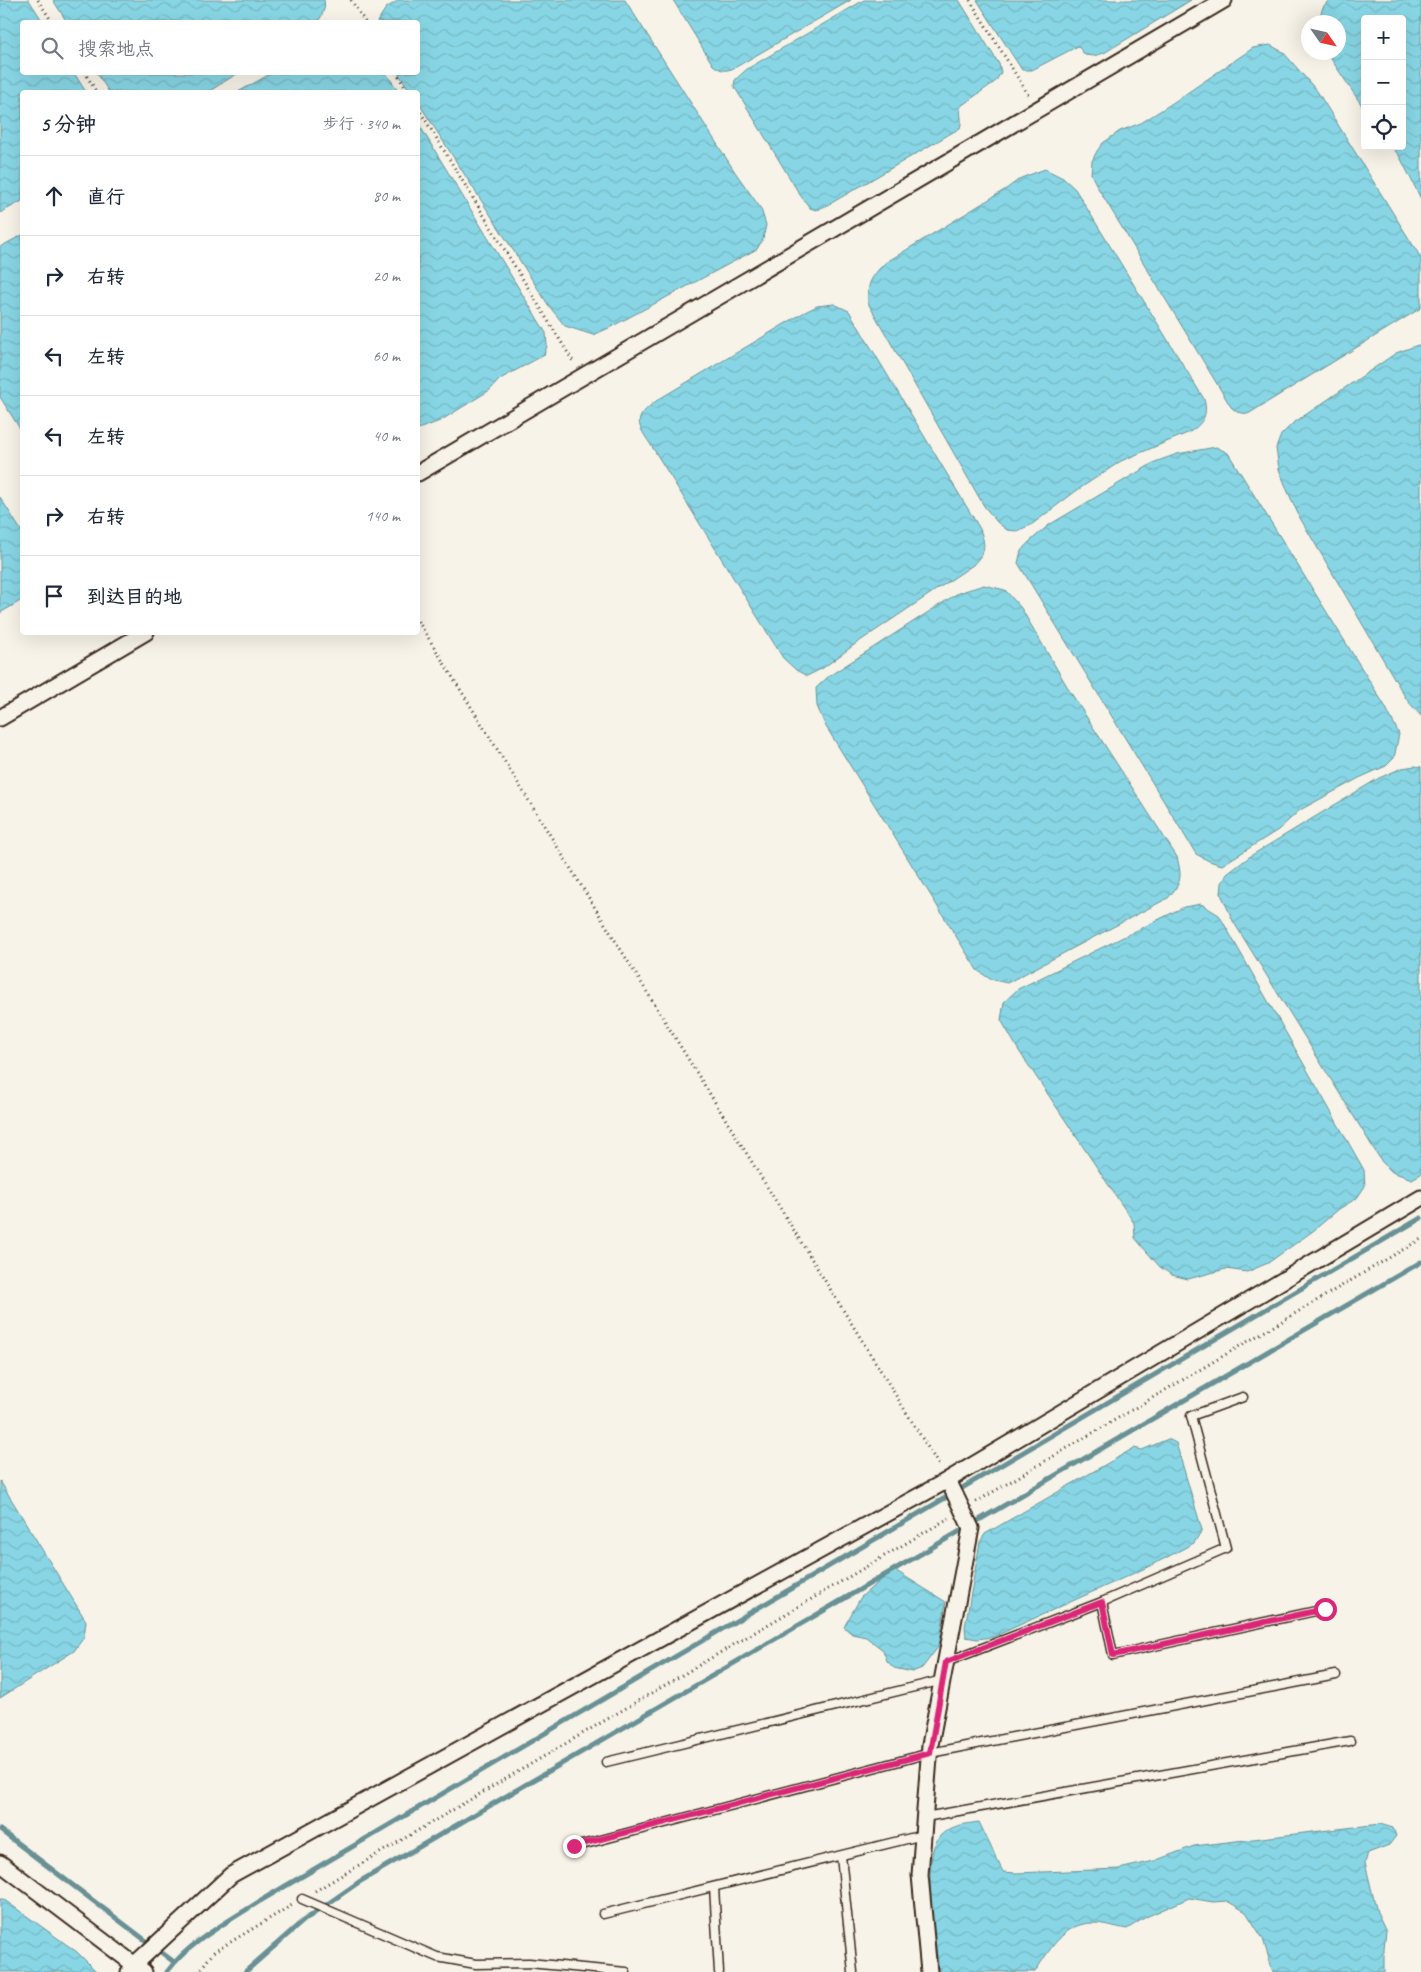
<!DOCTYPE html>
<html lang="zh">
<head>
<meta charset="utf-8">
<style>
  body { margin:0; font-family:Caveat,"LXGW WenKai TC",sans-serif; background:#f2f2f3; color:#1f2937 }
  .controls { position:absolute; right:15px; top:15px; display:grid; overflow:hidden; border-radius:5px; box-shadow:0 5px 20px #0002 }
  .controls button { width:45px; height:45px; display:grid; place-items:center; padding:0; border:0; border-bottom:1px solid #e0e1e3; background:#fff; color:#1f2937; font:25px sans-serif }
  .compass { position:absolute; left:1301px; top:15px; width:45px; height:45px; border-radius:50%; background:#fff; box-shadow:0 5px 20px #0002; rotate:124deg }
  .stop { position:absolute; width:15px; height:15px; margin:-11px; border:4px solid #db2777; border-radius:50%; background:#fff }
  .stop.end { background:#db2777; border-color:#fff; box-shadow:0 1px 5px #0008 }
  .list { margin:0; padding:0; list-style:none }
  h2 { display:flex; justify-content:space-between; align-items:center; height:65px; margin:0; padding:0 20px; font-size:21px }
  h2 small { font-size:16px; font-weight:400; color:#747a83 }
  .list li { display:grid; grid-template-columns:32px 1fr auto; gap:15px; align-items:center; box-sizing:border-box; height:80px; padding:0 20px; border-top:1px solid #e0e1e3 }
  .list b { display:block; font-size:19px; white-space:nowrap }
  .list em { font-size:16px; font-style:normal; color:#747a83 }
  .icon { flex:none; width:28px; height:28px; fill:none; stroke:currentColor; stroke-width:2; stroke-linecap:round; stroke-linejoin:round }
  .map { position:relative; flex:none; width:1421px; height:1972px; overflow:hidden }
  .search { position:absolute; background:#fff; box-shadow:0 5px 20px #0002; left:20px; top:20px; width:400px; height:55px; display:flex; align-items:center; gap:12px; box-sizing:border-box; padding:0 18px; border-radius:5px; color:#747a83; font-size:19px }
  .panel { position:absolute; background:#fff; box-shadow:0 5px 20px #0002; left:20px; top:90px; width:400px; height:545px; border-radius:5px }
  .map>svg:first-child { display:block }
</style>
</head>
<body>
<div class="map">
<svg width="1421" height="1972" viewBox="0 0 1421 1972">
  <defs>
    <pattern id="water-waves" width="16" height="10" patternUnits="userSpaceOnUse" patternTransform="scale(1.25)"><rect width="16" height="10" fill="#88d6e5"/><path d="M0 5q4-4 8 0t8 0" fill="none" stroke="#76b8c4"/></pattern>
  </defs>
  <rect width="100%" height="100%" fill="#f7f3e8"/>
  <filter id="ink" filterUnits="userSpaceOnUse"><feTurbulence type="fractalNoise" baseFrequency=".02" numOctaves="2"/><feDisplacementMap in="SourceGraphic" scale="10" xChannelSelector="R" yChannelSelector="G"/><feConvolveMatrix kernelMatrix="1 2 1 2 8 2 1 2 1" color-interpolation-filters="sRGB"/></filter>
  <g filter="url(#ink)">
    <g fill="url(#water-waves)" stroke="#699195">
      <path d="M0,0H29L43,22H22V72L74,73L86,92H22V201L0,213Z"/>
      <path d="M53,0H324C326,9 322,15 318,22H67Z"/>
      <path d="M399,0H625L735,172L761,209L766,225L763,239L757,249L609,328L593,335L565,326L549,306L418,102V92H411L398,73L418,72V22H377L386,8Z"/>
      <path d="M673,0H851L736,67C726,72 721,71 713,65Z"/>
      <path d="M864,0H959L999,64L1001,72L996,81L961,106C959,114 963,120 960,128L828,205L816,210L810,208L800,195L734,86L735,80L747,69Z"/>
      <path d="M977,0H1191L1104,53L1094,56L1085,55L1078,46L1032,70H1022Z"/>
      <path d="M1329,0H1421V199L1400,157L1391,146H1402V19H1365V110L1327,53L1338,52V22H1318L1323,7Z"/>
      <path d="M1270,45L1283,52L1317,91L1421,258V308L1248,414L1237,412L1231,407L1098,188L1091,174L1092,161L1097,151L1103,143L1120,131L1141,123L1171,104L1253,48Z"/>
      <path d="M97,73H238L208,92H109Z"/>
      <path d="M272,73H386L399,92H238Z"/>
      <path d="M418,123L546,333L547,346L544,355L500,379L490,390L440,421L418,429Z"/>
      <path d="M1045,169L1063,178L1075,189L1204,399C1208,415 1204,422 1190,432L1121,461L1076,491L1031,525L1017,531L1007,530L997,522L984,506L868,303C867,283 871,277 885,263L1006,189L1021,178Z"/>
      <path d="M22,235V432L0,397V247Z"/>
      <path d="M834,304L849,311L980,529C986,547 986,551 973,565L854,645L823,668L807,676L796,670L783,658L656,453C639,425 628,421 659,399L803,313L817,306Z"/>
      <path d="M1418,345L1421,346V716L1407,700L1300,518L1288,492L1279,469L1276,448L1281,435L1292,424L1396,353Z"/>
      <path d="M1216,447L1228,453L1385,706L1399,734L1394,758L1386,766L1359,778L1300,810L1278,830L1222,865L1209,861L1196,854L1018,563L1021,551L1029,542L1049,525L1155,462L1177,454Z"/>
      <path d="M0,497L22,532V600L0,613Z"/>
      <path d="M984,585L1005,590L1021,608L1071,693L1177,857C1182,877 1182,882 1168,898L1007,983L990,979L977,970L825,725L817,706L816,688L829,676L958,593Z"/>
      <path d="M1415,766L1421,767V1174L1412,1179L1392,1172L1382,1162L1233,921L1221,894L1222,883L1227,874L1252,855L1379,778L1402,768Z"/>
      <path d="M1201,904L1219,915L1364,1170L1365,1186L1357,1198L1339,1209L1313,1231L1268,1263L1247,1272L1226,1269L1188,1279L1172,1275L1160,1267L1135,1238L1134,1223L1019,1051L1001,1020L1004,1002L1018,989L1184,907Z"/>
      <path d="M1168,1439L1176,1443L1202,1530L1194,1543L1152,1565L993,1637L977,1639L966,1637L965,1627L980,1542L985,1534L1134,1448L1142,1450Z"/>
      <path d="M0,1481L86,1621L84,1637L74,1651L0,1698Z"/>
      <path d="M893,1569L946,1602L939,1646L922,1668L912,1672L894,1668L887,1661L883,1650L866,1637L852,1634L844,1627L861,1597Z"/>
      <path d="M979,1822L1003,1872L1016,1873L1119,1869L1154,1861L1194,1846L1380,1824L1393,1828L1396,1836L1389,1845L1368,1853L1365,1863L1377,1912L1386,1931L1384,1948V1972H1273L1263,1939L1246,1912L1227,1901L1213,1902L1189,1898L1146,1917L1127,1929C1116,1927 1103,1923 1092,1923C1064,1923 1048,1952 1035,1972H939C936,1943 920,1856 940,1836C951,1825 965,1824 979,1822Z"/>
      <path d="M0,1899H3L77,1952L97,1972H0Z"/>
    </g>
    <g fill="none" stroke-linecap="round" stroke-linejoin="round">
      <g stroke="#699195" stroke-width="5">
        <path d="M0,1830L174,1962"/>
        <path d="M167,1972C190,1941 228,1922 260,1901L1421,1218"/>
        <path d="M245,1972L303,1921L359,1882L1421,1262"/>
      </g>
      <defs>
        <g id="lane">
          <path d="M1102,1602L1113,1655L1325,1609"/>
          <path d="M946,1662L1102,1602L1226,1548L1191,1416L1243,1397"/>
          <path d="M606,1762L943,1680"/>
          <path d="M925,1817L1350,1741"/>
          <path d="M574,1847L930,1753L1336,1675"/>
          <path d="M841,1856L853,1972"/>
          <path d="M714,1887L719,1972"/>
          <path d="M302,1899L437,1957L476,1964L529,1963L626,1972"/>
          <path d="M603,1914L923,1835"/>
        </g>
        <g id="street">
          <path d="M418,473L1224,0"/>
          <path d="M0,718L146,632"/>
          <path d="M0,1863L144,1972"/>
          <path d="M129,1972L134,1965L231,1875L948,1480L1421,1198"/>
          <path d="M929,1972L920,1875L930,1745L971,1528L948,1480"/>
        </g>
      </defs>
      <use href="#lane" stroke="#3b2a1e" stroke-width="11"/>
      <use href="#street" stroke="#3b2a1e" stroke-width="19"/>
      <g stroke="#3b2a1e" stroke-width="3" stroke-dasharray="1 4" stroke-linecap="butt">
        <path d="M38,0L52,22"/>
        <path d="M351,0L365,22"/>
        <path d="M970,0L1029,96"/>
        <path d="M84,72L97,92"/>
        <path d="M396,72L408,92"/>
        <path d="M418,108L574,363"/>
        <path d="M418,621L940,1467"/>
        <path d="M976,1502L1421,1239"/>
        <path d="M315,1891L949,1518"/>
        <path d="M198,1972L214,1952L292,1905"/>
      </g>
      <use href="#lane" stroke="#f7f3e8" stroke-width="8"/>
      <use href="#street" stroke="#f7f3e8" stroke-width="15"/>
    </g>
  </g>
  <g fill="none" stroke-linecap="round" stroke-linejoin="round" filter="url(#ink)">
    <path stroke="#db2777" stroke-width="6" d="M574,1846L930,1753L946,1662L1102,1602L1113,1655L1325,1609"/>
  </g>
</svg>
<div class="controls">
<button>+</button>
<button>−</button>
<button><svg class="icon" aria-label="locate" viewBox="0 0 24 24"><circle cx="12" cy="12" r="6"/><path d="M12 2v4M12 18v4M2 12h4M18 12h4"/></svg></button>
</div>
<svg class="compass" viewBox="-18 -18 36 36"><path d="M0-13l5 13h-10z" fill="#e53935"/><path d="M0 13l5-13h-10z" fill="#747a83"/></svg>
<div class="stop" style="left:1325px;top:1609px"></div>
<div class="stop end" style="left:574px;top:1846px"></div>
<div class="search"><svg class="icon" aria-label="search" viewBox="0 0 24 24"><circle cx="10" cy="10" r="6"/><path d="M15 15l6 6"/></svg>搜索地点</div>
<section class="panel">
<h2>5 分钟<small>步行 · 340 m</small></h2>
<ul class="list">
<li><svg class="icon" aria-label="ahead" viewBox="0 0 24 24"><path d="M12 20V5M6 11l6-6 6 6"/></svg><div><b>直行</b></div><em>80 m</em></li>
<li><svg class="icon" aria-label="right" viewBox="0 0 24 24"><path d="M7 20v-9h11M14 6l5 5-5 5"/></svg><div><b>右转</b></div><em>20 m</em></li>
<li><svg class="icon" aria-label="left" viewBox="0 0 24 24"><path d="M17 20v-9H6M10 6l-5 5 5 5"/></svg><div><b>左转</b></div><em>60 m</em></li>
<li><svg class="icon" aria-label="left" viewBox="0 0 24 24"><path d="M17 20v-9H6M10 6l-5 5 5 5"/></svg><div><b>左转</b></div><em>40 m</em></li>
<li><svg class="icon" aria-label="right" viewBox="0 0 24 24"><path d="M7 20v-9h11M14 6l5 5-5 5"/></svg><div><b>右转</b></div><em>140 m</em></li>
<li><svg class="icon" aria-label="arrive" viewBox="0 0 24 24"><path d="M6 21V4h12l-3 4 3 4H6"/></svg><div><b>到达目的地</b></div></li>
</ul>
</section>
</div>
</body>
</html>
